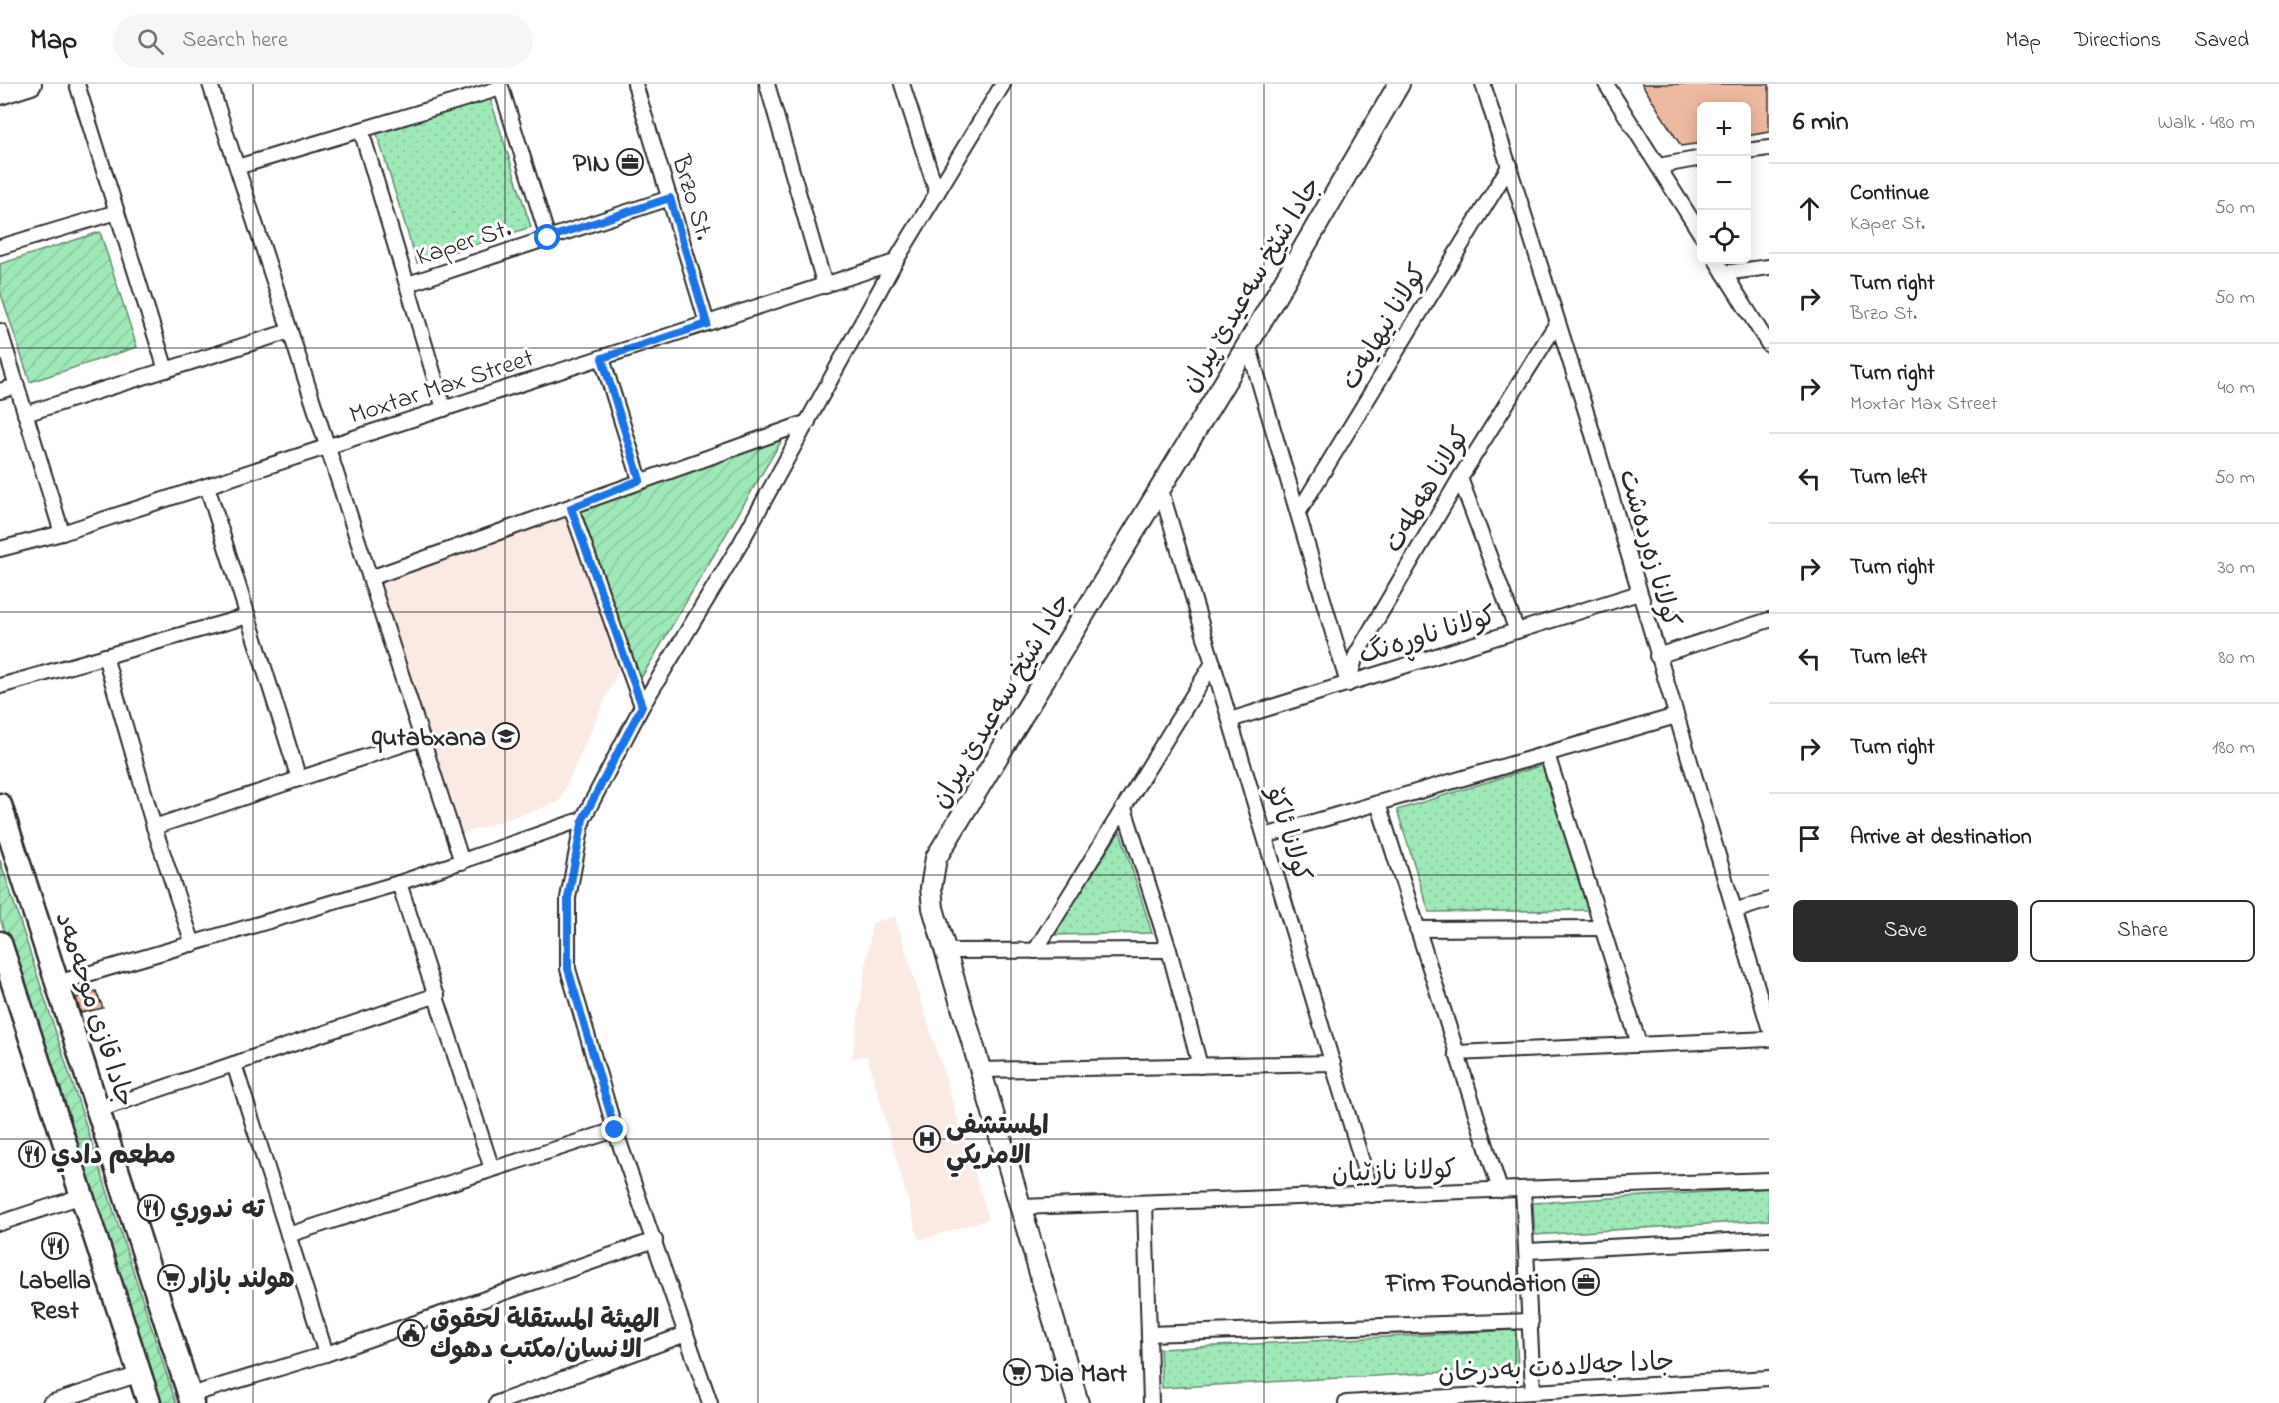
<!DOCTYPE html>
<html lang="en">
<head>
<meta charset="utf-8">
<style>
  body { margin:0; font-family:"Indie Flower","Playpen Sans Arabic",sans-serif; background:#f6f6f6; color:#222 }
  .controls { position:absolute; right:18px; top:18px; display:grid; overflow:hidden; border-radius:9px; box-shadow:0 3px 15px #0003 }
  .controls button { width:54px; height:54px; display:grid; place-items:center; padding:0; border:0; border-bottom:2px solid #e0e0e0; background:#fff; color:#222; font:30px sans-serif }
  .stop { position:absolute; width:18px; height:18px; margin:-14px; border:4px solid #1a73e8; border-radius:50%; background:#fff }
  .stop.end { background:#1a73e8; border-color:#fff; box-shadow:0 2px 6px #0008 }
  .list { margin:0; padding:0; list-style:none }
  h2 { display:flex; justify-content:space-between; align-items:center; height:78px; margin:0; padding:0 24px; font-size:26px }
  h2 small { font-size:20px; font-weight:400; color:#767676 }
  .list li { display:grid; grid-template-columns:39px 1fr auto; gap:18px; align-items:center; box-sizing:border-box; height:90px; padding:0 24px; border-top:2px solid #e0e0e0 }
  .list b { display:block; font-size:22px; white-space:nowrap }
  .list p { margin:0; font-size:20px; white-space:nowrap; color:#767676 }
  .list em { font-size:20px; font-style:normal; color:#767676 }
  .actions { display:flex; gap:12px; padding:18px 24px }
  .actions a { flex:1; padding:14px 0; border:2px solid #2b2b2b; border-radius:9px; text-align:center; font-size:21px; color:#2b2b2b }
  .actions .main { background:#2b2b2b; color:#fff }
  .icon { flex:none; width:33px; height:33px; fill:none; stroke:currentColor; stroke-width:2; stroke-linecap:round; stroke-linejoin:round }
  .map { position:relative; flex:none; width:1769px; height:1319px; overflow:hidden }
  header { display:flex; align-items:center; gap:36px; box-sizing:border-box; height:84px; padding:0 30px; background:#fff; border-bottom:2px solid #e0e0e0 }
  header strong { font-size:28px }
  nav { display:flex; gap:33px; margin-inline-start:auto; font-size:21px }
  .search { width:420px; height:54px; background:#f6f6f6; display:flex; align-items:center; gap:15px; box-sizing:border-box; padding:0 21px; border-radius:33px; color:#767676; font-size:22px }
  main { display:flex }
  aside { flex:1; background:#fff }
  .map>svg:first-child { display:block }
</style>
</head>
<body>
<header>
<strong>Map</strong>
<div class="search"><svg class="icon" aria-label="search" viewBox="0 0 24 24"><circle cx="10" cy="10" r="6"/><path d="M15 15l6 6"/></svg>Search here</div>
<nav><a>Map</a><a>Directions</a><a>Saved</a></nav>
</header>
<main>
<div class="map">
<svg width="1769" height="1319" viewBox="0 0 1769 1319">
  <defs>
    <pattern id="park-dots" width="8" height="8" patternUnits="userSpaceOnUse" patternTransform="scale(1.5)"><rect width="8" height="8" fill="#9fe8b7"/><path d="M2 2h.1M6 6h.1" fill="none" stroke="#89c79e" stroke-width="1.8" stroke-linecap="round"/></pattern>
    <pattern id="garden-furrows" width="10" height="10" patternUnits="userSpaceOnUse" patternTransform="scale(1.5)"><rect width="10" height="10" fill="#9fe8b7"/><path d="M-1 1l2-2M0 10L10 0M9 11l2-2" fill="none" stroke="#89c79e"/></pattern>
  </defs>
  <rect width="100%" height="100%" fill="#fff"/>
  <filter id="ink" filterUnits="userSpaceOnUse"><feTurbulence type="fractalNoise" baseFrequency=".0167" numOctaves="2"/><feDisplacementMap in="SourceGraphic" scale="12" xChannelSelector="R" yChannelSelector="G"/><feConvolveMatrix kernelMatrix="1 2 1 2 8 2 1 2 1" color-interpolation-filters="sRGB"/></filter>
  <g filter="url(#ink)">
    <g fill="#faeae3">
      <path d="M569,429L619,585L559,718L456,752L371,493Z"/>
      <path d="M895,832L989,1135L919,1156L867,971L852,975L872,839Z"/>
    </g>
    <g fill="url(#park-dots)" stroke="#658a71" stroke-width="1.5">
      <path d="M490,14L531,143L417,179L377,50Z"/>
      <path d="M1543,681L1588,826L1429,828L1397,726Z"/>
      <path d="M1120,747L1152,849L1053,851Z"/>
      <path d="M1769,1104V1136L1535,1151L1533,1119Z"/>
      <path d="M1516,1246L1518,1284L1162,1304L1160,1265Z"/>
    </g>
    <g fill="url(#garden-furrows)" stroke="#658a71" stroke-width="1.5">
      <path d="M100,148L137,263L30,298L0,207V180Z"/>
      <path d="M783,354L640,596L581,427Z"/>
      <path d="M0,776L176,1319H156L0,834Z"/>
    </g>
    <g fill="#eeb9a1" stroke="#2b2b2b" stroke-width="1.5">
      <path d="M1642,0H1769V48L1746,52V22H1701V59L1681,62Z"/>
      <path d="M96,907L103,924L81,929L76,914Z"/>
    </g>
    <g fill="none" stroke-linecap="round" stroke-linejoin="round">
      <defs>
        <g id="street">
          <path d="M77,0L166,286"/>
          <path d="M210,0L462,778"/>
          <path d="M500,0L548,154"/>
          <path d="M635,0L707,239"/>
          <path d="M767,0L825,202"/>
          <path d="M902,0L937,109"/>
          <path d="M1483,0L1588,334L1769,943"/>
          <path d="M1606,0L1702,152"/>
          <path d="M361,46L444,325"/>
          <path d="M1746,67L1769,64"/>
          <path d="M1658,82L1702,74"/>
          <path d="M237,83L501,4"/>
          <path d="M0,163L117,128"/>
          <path d="M1716,176L1769,261"/>
          <path d="M1724,189L1769,183"/>
          <path d="M408,200L670,114"/>
          <path d="M0,247L62,449"/>
          <path d="M1248,260L1348,600"/>
          <path d="M602,274L640,396"/>
          <path d="M0,307L17,302"/>
          <path d="M25,330L290,247"/>
          <path d="M1460,394L1517,547"/>
          <path d="M207,402L299,695"/>
          <path d="M1160,403L1372,1111"/>
          <path d="M571,424L642,622"/>
          <path d="M1298,429L1510,81"/>
          <path d="M0,465L62,449L895,178"/>
          <path d="M370,494L808,338"/>
          <path d="M105,572L154,743L193,860"/>
          <path d="M1657,572L1769,536"/>
          <path d="M1348,600L1356,571L1460,394L1557,239"/>
          <path d="M0,602L248,532"/>
          <path d="M1230,636L1639,509"/>
          <path d="M1547,670L1639,960"/>
          <path d="M1378,719L1500,1106"/>
          <path d="M1124,724L1169,866L1200,982"/>
          <path d="M154,743L422,654"/>
          <path d="M1265,752L1676,632"/>
          <path d="M399,799L492,1085"/>
          <path d="M1734,827L1769,816"/>
          <path d="M1417,845L1602,844"/>
          <path d="M946,867L1169,866"/>
          <path d="M1035,867L1213,579"/>
          <path d="M57,899L399,799L583,735"/>
          <path d="M1456,969L1769,955"/>
          <path d="M234,980L326,1270"/>
          <path d="M981,986L1333,979"/>
          <path d="M98,1026L437,911"/>
          <path d="M1523,1105L1533,1307"/>
          <path d="M1145,1119L1151,1319"/>
          <path d="M1021,1123L1769,1096"/>
          <path d="M0,1139L82,1112"/>
          <path d="M288,1151L615,1046"/>
          <path d="M1527,1167L1769,1155"/>
          <path d="M1149,1250L1531,1237"/>
          <path d="M190,1311L326,1270L655,1156"/>
          <path d="M50,1319L140,1290"/>
          <path d="M497,1319L686,1250"/>
          <path d="M710,1319L615,1046L568,885V814L583,735L642,622L739,462L895,178L1003,0"/>
          <path d="M1346,1319L1769,1294"/>
        </g>
        <g id="secondary">
          <path d="M0,10L31,0"/>
          <path d="M1078,1319L933,824L931,804L936,774L1248,260L1399,0"/>
        </g>
        <g id="primary">
          <path d="M0,721L192,1319"/>
          <path d="M0,859L149,1319"/>
        </g>
      </defs>
      <use href="#street" stroke="#2b2b2b" stroke-width="18"/>
      <use href="#secondary" stroke="#2b2b2b" stroke-width="24"/>
      <use href="#primary" stroke="#2b2b2b" stroke-width="27"/>
      <use href="#street" stroke="#fff" stroke-width="14"/>
      <use href="#secondary" stroke="#fff" stroke-width="20"/>
      <use href="#primary" stroke="#fff" stroke-width="22"/>
    </g>
  </g>
  <g fill="none" stroke-linecap="round" stroke-linejoin="round" filter="url(#ink)">
    <path stroke="#1a73e8" stroke-width="8" d="M548,154L670,114L707,240L602,274L640,396L571,424L642,622L583,735L568,814V885L615,1046"/>
  </g>
  <path fill="none" stroke="#2b2b2b" stroke-width="1.5" stroke-opacity="0.55" d="M253,0V1319M505,0V1319M758,0V1319M1011,0V1319M1264,0V1319M1516,0V1319M0,264H1769M0,528H1769M0,791H1769M0,1055H1769"/>
  <defs>
    <symbol id="office-ring" viewBox="-11 -11 22 22"><circle r="9.5" fill="#fff" stroke="#2b2b2b" stroke-width="1.5"/><path d="M-6-3h4V-5.5h4V-3h4V5H-6ZM-1-4.5V-3h2v-1.5ZM-6 0V1H6V0Z" fill="#2b2b2b"/></symbol>
    <symbol id="school-ring" viewBox="-11 -11 22 22"><circle r="9.5" fill="#fff" stroke="#2b2b2b" stroke-width="1.5"/><path d="M0-5L7-2L0 1L-7-2ZM-4 1L0 2.5L4 1V4Q0 6-4 4Z" fill="#2b2b2b"/></symbol>
    <symbol id="hospital-ring" viewBox="-11 -11 22 22"><circle r="9.5" fill="#fff" stroke="#2b2b2b" stroke-width="1.5"/><path d="M-5-5h3v3.5h4V-5h3V5h-3V1.5h-4V5h-3Z" fill="#2b2b2b"/></symbol>
    <symbol id="restaurant-ring" viewBox="-11 -11 22 22"><circle r="9.5" fill="#fff" stroke="#2b2b2b" stroke-width="1.5"/><path d="M-5-6h1v4h1v-4h1v4h1v-4h1v5L-1.5 .5V6h-2V.5L-5-1ZM5-6V6H3V1.5H1.5Q1.5-4 5-6Z" fill="#2b2b2b"/></symbol>
    <symbol id="supermarket-ring" viewBox="-11 -11 22 22"><circle r="9.5" fill="#fff" stroke="#2b2b2b" stroke-width="1.5"/><path d="M-6-5.5h2.5l.6 2H6L4.5 2H-2.5L-4.4-4H-6ZM-1.5 3.2a1.3 1.3 0 1 0 .1 0ZM3 3.2a1.3 1.3 0 1 0 .1 0Z" fill="#2b2b2b"/></symbol>
    <symbol id="civic-ring" viewBox="-11 -11 22 22"><circle r="9.5" fill="#fff" stroke="#2b2b2b" stroke-width="1.5"/><path d="M-.6-6.5H3V-4.5H.6V-3L4-1V1h2V6H-6V1h2V-1L-.6-3ZM-1.2 2.5V6h2.4V2.5Z" fill="#2b2b2b"/></symbol>
  </defs>
  <g fill-rule="evenodd">
    <use href="#office-ring" x="615" y="63" width="30" height="30"/>
    <use href="#school-ring" x="491" y="637" width="30" height="30"/>
    <use href="#hospital-ring" x="912" y="1040" width="30" height="30"/>
    <use href="#restaurant-ring" x="17" y="1055" width="30" height="30"/>
    <use href="#restaurant-ring" x="136" y="1109" width="30" height="30"/>
    <use href="#restaurant-ring" x="40" y="1147" width="30" height="30"/>
    <use href="#supermarket-ring" x="156" y="1179" width="30" height="30"/>
    <use href="#office-ring" x="1571" y="1183" width="30" height="30"/>
    <use href="#civic-ring" x="396" y="1234" width="30" height="30"/>
    <use href="#supermarket-ring" x="1002" y="1273" width="30" height="30"/>
  </g>
  <g text-anchor="middle" stroke-width="6" stroke-linejoin="round" paint-order="stroke">
    <g font-size="26" font-weight="bold" fill="#2b2b2b" stroke="#fff" text-anchor="start">
      <text x="610" y="87" text-anchor="end">PIN</text>
      <text x="486" y="661" text-anchor="end">qutabxana</text>
      <text x="946" y="1049">المستشفى<tspan x="946" dy="30">الامريكي</tspan></text>
      <text x="51" y="1079">مطعم دادي</text>
      <text x="170" y="1133">ته ندوري</text>
      <text x="190" y="1203">هولند بازار</text>
      <text x="55" y="1204" text-anchor="middle">Labella<tspan x="55" dy="30">Rest</tspan></text>
      <text x="1566" y="1207" text-anchor="end">Firm Foundation</text>
      <text x="430" y="1243">الهيئة المستقلة لحقوق<tspan x="430" dy="30">الانسان/مكتب دهوك</tspan></text>
      <text x="1036" y="1297">Dia Mart</text>
    </g>
    <g font-size="26" fill="#2b2b2b" stroke="#fff">
      <text transform="translate(694 113) rotate(73)" y="9">Brzo St.</text>
      <text transform="translate(463 157) rotate(-18)" y="9">Kaper St.</text>
      <text transform="translate(1250 200) rotate(-59)" y="9">جادا شێخ سەعیدێ پیران</text>
      <text transform="translate(1383 242) rotate(-59)" y="9">کولانا نیهایەت</text>
      <text transform="translate(441 301) rotate(-18)" y="9">Moxtar Max Street</text>
      <text transform="translate(1426 405) rotate(-59)" y="9">کولانا هەلمەت</text>
      <text transform="translate(1651 464) rotate(74)" y="9">کولانا زەردەشت</text>
      <text transform="translate(1427 550) rotate(-17)" y="9">کولانا ناوڕەنگ</text>
      <text transform="translate(1000 616) rotate(-59)" y="9">جادا شێخ سەعیدێ پیران</text>
      <text transform="translate(1290 750) rotate(73)" y="9">کولانا ئاکۆ</text>
      <text transform="translate(96 925) rotate(72)" y="9">جادا قازی موحەمەد</text>
      <text transform="translate(1394 1086) rotate(-2)" y="9">کولانا نازێیان</text>
      <text transform="translate(1556 1282) rotate(-3)" y="9">جادا جەلادەت بەدرخان</text>
    </g>
  </g>
</svg>
<div class="controls">
<button>+</button>
<button>−</button>
<button><svg class="icon" aria-label="locate" viewBox="0 0 24 24"><circle cx="12" cy="12" r="6"/><path d="M12 2v4M12 18v4M2 12h4M18 12h4"/></svg></button>
</div>
<div class="stop" style="left:548px;top:154px"></div>
<div class="stop end" style="left:615px;top:1046px"></div>
</div>
<aside>
<h2>6 min<small>Walk · 480 m</small></h2>
<ul class="list">
<li><svg class="icon" aria-label="ahead" viewBox="0 0 24 24"><path d="M12 20V5M6 11l6-6 6 6"/></svg><div><b>Continue</b><p>Kaper St.</p></div><em>50 m</em></li>
<li><svg class="icon" aria-label="right" viewBox="0 0 24 24"><path d="M7 20v-9h11M14 6l5 5-5 5"/></svg><div><b>Turn right</b><p>Brzo St.</p></div><em>50 m</em></li>
<li><svg class="icon" aria-label="right" viewBox="0 0 24 24"><path d="M7 20v-9h11M14 6l5 5-5 5"/></svg><div><b>Turn right</b><p>Moxtar Max Street</p></div><em>40 m</em></li>
<li><svg class="icon" aria-label="left" viewBox="0 0 24 24"><path d="M17 20v-9H6M10 6l-5 5 5 5"/></svg><div><b>Turn left</b></div><em>50 m</em></li>
<li><svg class="icon" aria-label="right" viewBox="0 0 24 24"><path d="M7 20v-9h11M14 6l5 5-5 5"/></svg><div><b>Turn right</b></div><em>30 m</em></li>
<li><svg class="icon" aria-label="left" viewBox="0 0 24 24"><path d="M17 20v-9H6M10 6l-5 5 5 5"/></svg><div><b>Turn left</b></div><em>80 m</em></li>
<li><svg class="icon" aria-label="right" viewBox="0 0 24 24"><path d="M7 20v-9h11M14 6l5 5-5 5"/></svg><div><b>Turn right</b></div><em>180 m</em></li>
<li><svg class="icon" aria-label="arrive" viewBox="0 0 24 24"><path d="M6 21V4h12l-3 4 3 4H6"/></svg><div><b>Arrive at destination</b></div></li>
</ul>
<div class="actions"><a class="main">Save</a><a>Share</a></div>
</aside>
</main>
</body>
</html>
